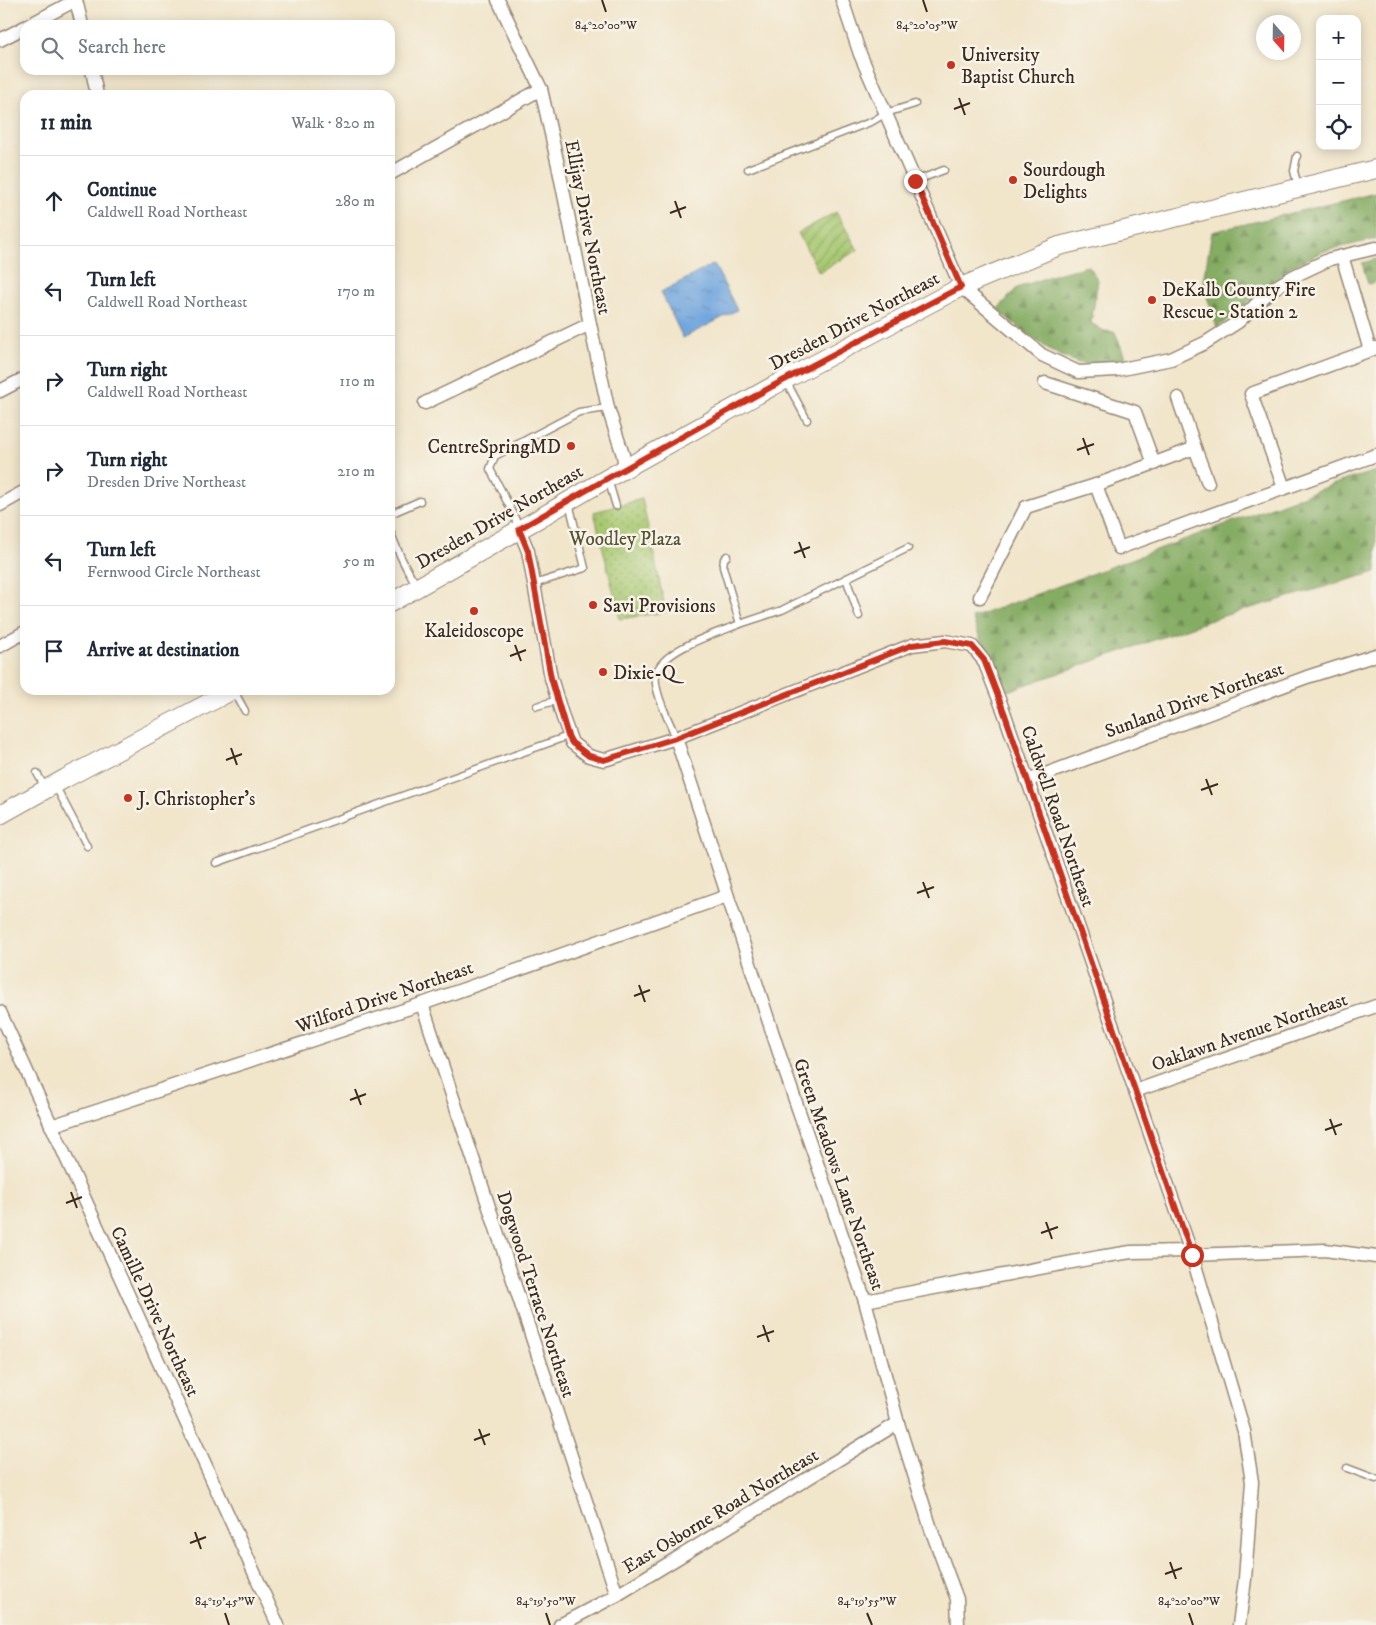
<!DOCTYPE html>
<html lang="en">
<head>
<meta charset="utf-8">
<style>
  body { margin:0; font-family:"IM FELL DW Pica",serif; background:#f2f2f3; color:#1f2937 }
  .controls { position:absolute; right:15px; top:15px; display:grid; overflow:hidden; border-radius:10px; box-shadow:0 2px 12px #0003 }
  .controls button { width:45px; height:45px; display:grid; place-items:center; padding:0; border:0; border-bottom:1px solid #e0e1e3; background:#fff; color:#1f2937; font:25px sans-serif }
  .compass { position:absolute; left:1256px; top:15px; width:45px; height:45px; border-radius:50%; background:#fff; box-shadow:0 2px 12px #0003; rotate:160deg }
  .stop { position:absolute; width:15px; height:15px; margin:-11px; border:4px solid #c8321e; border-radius:50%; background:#fff }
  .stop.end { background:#c8321e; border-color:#fff; box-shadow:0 1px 5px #0008 }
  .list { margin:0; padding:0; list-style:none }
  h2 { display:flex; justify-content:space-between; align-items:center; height:65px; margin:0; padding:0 20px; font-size:21px }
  h2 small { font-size:16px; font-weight:400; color:#747a83 }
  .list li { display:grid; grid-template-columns:32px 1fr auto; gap:15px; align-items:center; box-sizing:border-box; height:90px; padding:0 20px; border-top:1px solid #e0e1e3 }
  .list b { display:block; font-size:19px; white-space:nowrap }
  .list p { margin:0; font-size:16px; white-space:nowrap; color:#747a83 }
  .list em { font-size:16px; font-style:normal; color:#747a83 }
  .icon { flex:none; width:28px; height:28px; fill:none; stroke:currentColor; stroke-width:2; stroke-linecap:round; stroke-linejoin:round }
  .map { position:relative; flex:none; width:1376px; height:1625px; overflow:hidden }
  .search { position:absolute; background:#fff; box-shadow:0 2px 12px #0003; left:20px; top:20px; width:375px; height:55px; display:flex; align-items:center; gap:12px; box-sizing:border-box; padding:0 18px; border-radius:15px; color:#747a83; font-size:19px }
  .panel { position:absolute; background:#fff; box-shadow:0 2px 12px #0003; left:20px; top:90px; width:375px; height:605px; border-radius:15px }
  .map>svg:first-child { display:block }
</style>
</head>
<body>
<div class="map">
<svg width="1376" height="1625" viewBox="0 0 1376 1625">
  <defs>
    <pattern id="grass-dots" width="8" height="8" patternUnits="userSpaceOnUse" patternTransform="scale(1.25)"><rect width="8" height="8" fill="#a7c871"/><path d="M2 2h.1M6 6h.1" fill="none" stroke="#89a35c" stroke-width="1.8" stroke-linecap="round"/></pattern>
    <pattern id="forest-firs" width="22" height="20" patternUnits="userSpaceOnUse" patternTransform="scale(1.25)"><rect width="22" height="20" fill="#85ac63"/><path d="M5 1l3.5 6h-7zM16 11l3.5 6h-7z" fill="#6e8c51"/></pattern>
    <pattern id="garden-furrows" width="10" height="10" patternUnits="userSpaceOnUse" patternTransform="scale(1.25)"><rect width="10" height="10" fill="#a7c871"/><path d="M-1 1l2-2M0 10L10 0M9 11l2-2" fill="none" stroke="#89a35c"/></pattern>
    <pattern id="water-ripples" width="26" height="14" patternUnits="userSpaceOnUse" patternTransform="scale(1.25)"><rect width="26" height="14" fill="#71a6de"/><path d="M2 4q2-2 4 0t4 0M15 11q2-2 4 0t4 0" fill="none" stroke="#5e87b3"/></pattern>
  </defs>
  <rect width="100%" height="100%" fill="#f7f3e8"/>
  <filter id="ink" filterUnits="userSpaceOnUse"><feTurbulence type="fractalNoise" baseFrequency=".02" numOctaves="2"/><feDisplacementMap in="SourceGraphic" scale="10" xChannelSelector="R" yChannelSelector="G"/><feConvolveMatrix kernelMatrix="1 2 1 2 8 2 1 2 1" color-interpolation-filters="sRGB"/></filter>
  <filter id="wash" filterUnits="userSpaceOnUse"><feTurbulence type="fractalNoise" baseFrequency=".0096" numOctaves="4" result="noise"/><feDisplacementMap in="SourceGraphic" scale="20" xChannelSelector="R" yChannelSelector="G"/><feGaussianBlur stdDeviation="1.12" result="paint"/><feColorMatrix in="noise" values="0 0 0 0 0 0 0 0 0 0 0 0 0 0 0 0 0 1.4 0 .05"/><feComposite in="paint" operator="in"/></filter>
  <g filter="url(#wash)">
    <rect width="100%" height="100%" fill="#f1e5ca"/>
    <path fill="url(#grass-dots)" stroke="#717948" d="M642,499L666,612L620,619L594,512Z"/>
    <g fill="url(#forest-firs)" stroke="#606b40">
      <path d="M1376,193V239L1324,251L1292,266L1217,328L1203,284L1212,232Z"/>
      <path d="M1376,259V282L1368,284L1362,263Z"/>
      <path d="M1088,266L1098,280L1091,323L1104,331L1115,332L1127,362C1112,363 1092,367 1076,362C1046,352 1022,329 997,310L1017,288L1056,274Z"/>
      <path d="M1376,471V572L1220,617L1002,693L972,618L1340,482Z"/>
    </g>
    <path fill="url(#garden-furrows)" stroke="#717948" d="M836,212L858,250L819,272L798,233Z"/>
    <path fill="url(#water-ripples)" stroke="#56687e" d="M714,264L737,310L683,338L661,292Z"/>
  </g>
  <g filter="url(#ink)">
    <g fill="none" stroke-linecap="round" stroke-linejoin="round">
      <defs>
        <g id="lane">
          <path d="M1297,156L1294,171L1298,186"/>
          <path d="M748,169L873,121L886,113L915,104"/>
          <path d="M915,181L944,170"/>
          <path d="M786,381L807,420"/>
          <path d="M608,479L616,506"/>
          <path d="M390,514L420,501"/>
          <path d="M518,528L514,515L490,469L495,456L579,412L608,408"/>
          <path d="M390,531C398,551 405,569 418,586"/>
          <path d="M727,556L724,559L723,567L740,624L782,610L908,548"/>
          <path d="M846,578L859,616"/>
          <path d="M534,584L585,568L569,503"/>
          <path d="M234,691L245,711"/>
          <path d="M537,706L558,700"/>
          <path d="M676,738C670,722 653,691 656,675C661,649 718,633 740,624"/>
          <path d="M37,773L45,788"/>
          <path d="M55,785L87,846"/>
          <path d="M216,863L568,736"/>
          <path d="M1347,1468L1376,1479"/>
        </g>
        <g id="street">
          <path d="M76,0L82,25"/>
          <path d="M498,0L541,89L558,165L590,324L608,408L623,455L625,468"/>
          <path d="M842,0L860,54L961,287L1042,355L1078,372L1117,370L1171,359L1205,343L1238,322L1271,290L1294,276L1330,259L1376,248"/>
          <path d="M29,25L76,0"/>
          <path d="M0,40L25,27"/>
          <path d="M92,70L97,95"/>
          <path d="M390,174L541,89"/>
          <path d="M1342,256L1370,350"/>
          <path d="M1045,383L1135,412L1154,464"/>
          <path d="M0,391L25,378"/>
          <path d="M1178,398L1195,448"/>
          <path d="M425,403L590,324"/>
          <path d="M1096,485L1119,548L1376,455"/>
          <path d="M1284,488L1251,394L1376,348"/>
          <path d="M0,505L25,491"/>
          <path d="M519,529L528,551L551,678L563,718L572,743L589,756L604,760L676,738L912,645L945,641L972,646L984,661L1004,712L1192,1255L1244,1431L1252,1482L1245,1579L1239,1625"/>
          <path d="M980,597L1026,507L1096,485L1195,448L1208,483"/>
          <path d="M0,646L25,632"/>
          <path d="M676,738L786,1074L865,1301L898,1423L931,1529L957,1599L958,1625"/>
          <path d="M1027,781L1307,677L1376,655"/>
          <path d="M422,1004L617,1595"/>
          <path d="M0,1012L278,1625"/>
          <path d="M1135,1091L1376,1006"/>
          <path d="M51,1126L422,1004L727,896"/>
          <path d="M1192,1255L1325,1250L1376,1257"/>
          <path d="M865,1301L1099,1257L1131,1252L1190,1251"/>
          <path d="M560,1625L617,1595L898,1423"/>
        </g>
        <g id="secondary">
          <path d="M390,603L538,519L608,478L773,386L961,287L1059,246L1376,169"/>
          <path d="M0,815L66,778L233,690"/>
        </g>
      </defs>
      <use href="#lane" stroke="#968874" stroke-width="9"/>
      <use href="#street" stroke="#968874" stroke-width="15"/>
      <use href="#secondary" stroke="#968874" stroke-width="20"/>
      <use href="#lane" stroke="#fff" stroke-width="6"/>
      <use href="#street" stroke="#fff" stroke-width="12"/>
      <use href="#secondary" stroke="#fff" stroke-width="18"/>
    </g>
  </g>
  <g fill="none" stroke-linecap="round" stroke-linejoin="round" filter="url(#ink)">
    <path stroke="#c8321e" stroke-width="6" d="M915,181L961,287L773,386L608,478L519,529L528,551L551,678L568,736L572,743L589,756L604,760L676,738L912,645L945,641L972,646L984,660L1004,712L1192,1255"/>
  </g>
  <path fill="none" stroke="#3b2a1e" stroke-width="2" d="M602,0L606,12M923,0L927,12M959,98L965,115M954,109L970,103M675,201L681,218M670,213L686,207M1083,438L1089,455M1077,450L1094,444M799,542L805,558M794,553L810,547M515,645L521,661M510,656L526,650M231,748L237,765M226,760L242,754M1206,779L1212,795M1201,790L1218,784M923,882L929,898M917,893L934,887M639,985L645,1002M634,996L650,990M355,1089L361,1105M350,1100L366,1094M1330,1119L1336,1135M1325,1130L1342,1124M71,1192L77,1208M66,1203L82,1197M1046,1222L1052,1239M1041,1233L1058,1227M763,1325L769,1342M757,1337L774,1331M479,1429L485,1445M474,1440L490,1434M195,1532L201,1549M190,1543L206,1537M1170,1562L1176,1579M1165,1574L1182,1568M225,1613L229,1625M546,1613L550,1625M867,1613L872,1625M1189,1613L1193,1625"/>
  <g fill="#c8321e" stroke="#f7f3e8" stroke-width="2">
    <circle cx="951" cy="65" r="5"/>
    <circle cx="1013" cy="180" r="5"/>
    <circle cx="1152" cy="300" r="5"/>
    <circle cx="571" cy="446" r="5"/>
    <circle cx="593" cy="605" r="5"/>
    <circle cx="474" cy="611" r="5"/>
    <circle cx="603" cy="672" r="5"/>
    <circle cx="128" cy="798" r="5"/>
  </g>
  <g text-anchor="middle" stroke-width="5" stroke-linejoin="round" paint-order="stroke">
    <g font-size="19" fill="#3b2a1e" stroke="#f7f3e8" text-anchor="start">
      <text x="961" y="61">University<tspan x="961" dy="22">Baptist Church</tspan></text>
      <text x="1023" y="176">Sourdough<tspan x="1023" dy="22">Delights</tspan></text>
      <text x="1162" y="296">DeKalb County Fire<tspan x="1162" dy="22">Rescue - Station 2</tspan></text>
      <text x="561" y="453" text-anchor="end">CentreSpringMD</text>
      <text x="603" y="612">Savi Provisions</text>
      <text x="474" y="637" text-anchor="middle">Kaleidoscope</text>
      <text x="613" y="679">Dixie-Q</text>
      <text x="138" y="805">J. Christopher's</text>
    </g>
    <g font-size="19" fill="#3b2a1e" stroke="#f7f3e8">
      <text transform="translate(589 227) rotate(79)" y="7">Ellijay Drive Northeast</text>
      <text transform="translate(854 320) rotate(-28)" y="7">Dresden Drive Northeast</text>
      <text transform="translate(499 516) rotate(-30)" y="7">Dresden Drive Northeast</text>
      <text transform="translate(1194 699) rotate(-20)" y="7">Sunland Drive Northeast</text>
      <text transform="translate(1059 816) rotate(71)" y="7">Caldwell Road Northeast</text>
      <text transform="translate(384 996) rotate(-19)" y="7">Wilford Drive Northeast</text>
      <text transform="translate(1249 1031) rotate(-19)" y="7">Oaklawn Avenue Northeast</text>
      <text transform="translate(840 1174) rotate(71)" y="7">Green Meadows Lane Northeast</text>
      <text transform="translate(537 1294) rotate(72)" y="7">Dogwood Terrace Northeast</text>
      <text transform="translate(156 1311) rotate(65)" y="7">Camille Drive Northeast</text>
      <text transform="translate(720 1510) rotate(-31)" y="7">East Osborne Road Northeast</text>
    </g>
    <g font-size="19" fill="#565233" stroke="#f7f3e8">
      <text x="625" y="545">Woodley Plaza</text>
    </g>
  </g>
  <g font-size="12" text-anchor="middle" fill="#3b2a1e" stroke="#f7f3e8" stroke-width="5" stroke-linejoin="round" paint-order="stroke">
    <text x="606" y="29">84°20'00"W</text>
    <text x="927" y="29">84°20'05"W</text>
    <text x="225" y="1605">84°19'45"W</text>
    <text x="546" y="1605">84°19'50"W</text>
    <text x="867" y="1605">84°19'55"W</text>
    <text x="1189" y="1605">84°20'00"W</text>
  </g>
</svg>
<div class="controls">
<button>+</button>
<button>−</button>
<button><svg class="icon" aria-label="locate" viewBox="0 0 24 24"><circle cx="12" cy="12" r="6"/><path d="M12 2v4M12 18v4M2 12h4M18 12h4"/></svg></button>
</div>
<svg class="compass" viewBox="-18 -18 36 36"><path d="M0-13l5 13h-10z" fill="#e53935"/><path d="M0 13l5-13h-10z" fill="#747a83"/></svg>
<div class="stop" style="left:1192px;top:1255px"></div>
<div class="stop end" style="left:915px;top:181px"></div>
<div class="search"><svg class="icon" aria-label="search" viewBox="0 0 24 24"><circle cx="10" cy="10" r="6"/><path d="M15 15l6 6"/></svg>Search here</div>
<section class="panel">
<h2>11 min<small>Walk · 820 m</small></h2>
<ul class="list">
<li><svg class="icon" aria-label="ahead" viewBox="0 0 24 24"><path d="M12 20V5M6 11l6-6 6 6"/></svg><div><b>Continue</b><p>Caldwell Road Northeast</p></div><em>280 m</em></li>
<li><svg class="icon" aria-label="left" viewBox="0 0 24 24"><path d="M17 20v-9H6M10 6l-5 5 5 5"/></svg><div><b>Turn left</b><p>Caldwell Road Northeast</p></div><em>170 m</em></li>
<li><svg class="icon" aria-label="right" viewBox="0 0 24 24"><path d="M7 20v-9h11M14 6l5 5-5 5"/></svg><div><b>Turn right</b><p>Caldwell Road Northeast</p></div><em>110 m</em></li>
<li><svg class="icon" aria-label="right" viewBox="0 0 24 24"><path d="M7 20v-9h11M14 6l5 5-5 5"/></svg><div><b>Turn right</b><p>Dresden Drive Northeast</p></div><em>210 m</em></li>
<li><svg class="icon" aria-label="left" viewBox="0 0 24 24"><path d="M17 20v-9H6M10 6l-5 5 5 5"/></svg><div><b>Turn left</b><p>Fernwood Circle Northeast</p></div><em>50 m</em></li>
<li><svg class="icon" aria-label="arrive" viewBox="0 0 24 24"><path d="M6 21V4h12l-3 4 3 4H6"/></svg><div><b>Arrive at destination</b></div></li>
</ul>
</section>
</div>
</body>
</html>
